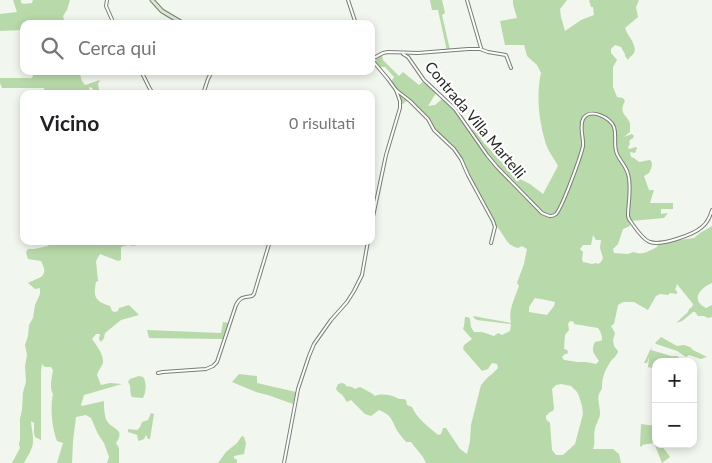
<!DOCTYPE html>
<html lang="it">
<head>
<meta charset="utf-8">
<style>
  body { margin:0; font-family:Lato,sans-serif; background:#f2f2f2; color:#202124 }
  .controls { position:absolute; right:15px; bottom:15px; display:grid; overflow:hidden; border-radius:10px; box-shadow:0 2px 8px #0003 }
  .controls button { width:45px; height:45px; display:grid; place-items:center; padding:0; border:0; border-bottom:1px solid #e0e0e0; background:#fff; color:#202124; font:25px sans-serif }
  .list { margin:0; padding:0; list-style:none }
  h2 { display:flex; justify-content:space-between; align-items:center; height:65px; margin:0; padding:0 20px; font-size:21px }
  h2 small { font-size:16px; font-weight:400; color:#757577 }
  .icon { flex:none; width:28px; height:28px; fill:none; stroke:currentColor; stroke-width:2; stroke-linecap:round; stroke-linejoin:round }
  .map { position:relative; flex:none; width:712px; height:463px; overflow:hidden }
  .search { position:absolute; background:#fff; box-shadow:0 2px 8px #0003; left:20px; top:20px; width:355px; height:55px; display:flex; align-items:center; gap:12px; box-sizing:border-box; padding:0 18px; border-radius:10px; color:#757577; font-size:19px }
  .panel { position:absolute; background:#fff; box-shadow:0 2px 8px #0003; left:20px; top:90px; width:355px; height:155px; border-radius:10px }
  .map>svg:first-child { display:block }
</style>
</head>
<body>
<div class="map">
<svg width="712" height="463" viewBox="0 0 712 463">
  <rect width="100%" height="100%" fill="#f1f6ee"/>
  <g fill="#b8d9a9" fill-rule="evenodd">
    <path d="M13,0H21V3L24,4L32,3L33,0H70L67,10L63,16L65,23L66,24H24V30L0,31V14L17,12Z"/>
    <path d="M430,0H442L445,13L442,15L450,50L447,51L438,10H432Z"/>
    <path d="M513,0H567L560,9L561,17L565,31L581,20L594,15L593,7H591L589,0H639L636,7L638,17L625,28C627,35 638,46 634,53C632,56 629,57 628,60L625,56V54L621,47L615,45L611,49V53L617,60L613,67V87L617,97L623,98L625,101C618,114 627,115 630,123C630,124 630,131 630,132L624,137L632,134L634,136L633,138L630,140L629,142L630,144L628,147L629,149L636,147L637,148L635,153L630,152L631,157L634,158L639,162L650,160C654,164 651,169 649,173L644,176L649,190H654L650,203H673V209H661V214L668,213L664,218L631,221L629,216L630,226L623,229L618,244L613,249L614,253L627,254L634,252C642,256 649,251 657,247L659,243L694,238L700,233L712,226V283C700,288 690,300 706,308L712,305V317L708,318L704,316H698L695,312H693L682,321L676,323L688,312L689,309L692,307L693,304L677,284L675,290L677,291V294L670,293L668,295L660,294L656,296L648,310L634,302H623L618,305L614,324L611,326L615,333L613,340L614,346L618,351C617,356 614,357 611,361C604,372 602,377 602,389C595,397 600,404 600,413C600,419 596,423 595,429C593,435 596,442 593,449H613L619,454L621,463H426L423,457L411,442H406C403,438 400,435 398,432C391,420 393,416 379,410L371,416L365,414L351,400L347,402C345,400 345,398 343,396C341,393 338,393 336,389L338,384L342,383L345,384L346,386L352,387L355,389L360,387C365,390 371,392 375,396C382,393 393,395 399,399H404L406,400L407,405L412,407C417,419 429,427 438,435L441,434L443,428H446L460,449L467,454L470,441L471,425L481,385L488,377L492,374L498,368L497,364L492,363L488,369L482,371L463,349L464,345L472,339L463,329C465,325 464,321 465,317H468L470,319L471,327L474,332H482L494,336L498,333L502,335L510,331L511,324L477,320L474,318L473,316L511,323C508,310 515,298 519,286L517,283L524,264L527,249L522,246L518,248C508,246 506,239 501,232C498,227 496,227 494,221L473,184L457,152L447,141L436,133L428,118L409,99L403,104H401L400,98L391,82L394,77L385,67H380L376,62V59L382,55L383,60L399,76L403,72L419,85L424,81L436,93L428,106L435,105L442,99L444,100L456,111L471,132L472,129L478,133L483,142L511,172L518,178L530,184L543,194L558,166C554,158 547,150 545,141C539,120 536,95 541,73L537,65L527,56L524,45H505L500,21L517,18L513,4ZM593,235L596,240H601L600,248L603,258L601,262L598,264L596,263L592,264L583,262L582,259L583,252L580,249L583,245H591ZM535,298L546,300L555,302L554,306L547,315L529,312V307ZM570,321L574,322V324L598,328C601,332 602,335 602,340L600,341L595,342C590,352 595,354 599,361L596,364L586,362H578L564,360L562,357L565,354H567L568,352L567,350L564,349L565,335L569,330L568,324ZM561,384L571,386L577,392L579,396L582,406L583,414L575,444L563,455H556L552,450L550,423L546,419V416L550,412L553,411L554,408L552,389L556,385Z"/>
    <path d="M30,71H79L82,81L85,85L100,80L98,84L100,94H95L92,88L90,87L89,88L91,94H45L44,88H2L0,83V78H32L34,73H31Z"/>
    <path d="M51,241H107L114,244L116,241H133L136,244L135,246L128,245L121,247V260L118,261L100,254L96,261L98,281L96,282C93,297 95,301 110,306L112,311L115,312L118,311L119,308L129,305L139,315L121,320L105,333L104,338L101,342L99,339L100,334H96L92,339C96,345 104,354 103,363C102,366 98,371 97,375L101,385L110,383L122,384L84,395L81,405L82,406L104,401C104,406 104,416 107,421C112,430 126,428 116,443L119,448V463H107L109,457L104,443L98,434L91,418L86,415L76,417L73,441L72,463H57L63,443L57,441C52,428 50,409 53,394C49,387 52,378 53,370L51,367H45L42,364L41,371V440L35,437L34,433V423L31,421C31,427 33,432 33,438C34,448 28,455 24,463H12L20,448L19,444L20,440V419L22,410L23,392L26,382L25,366L27,355L25,345L28,336L29,325L33,318L35,305L40,294V288L35,289L28,283C39,277 50,278 41,261L28,259L26,252L28,249H34L48,246Z"/>
    <path d="M223,322L229,323L224,339L149,338L147,330L221,333Z"/>
    <path d="M661,337L677,346L684,345L690,347L693,350L707,357L701,359L689,355L686,357L677,351L656,344L655,343Z"/>
    <path d="M652,346L651,350L671,356H677L681,359L690,362H656V369L648,367L649,357L647,363H644Z"/>
    <path d="M239,374L257,376V383L296,392L293,404L268,395L256,392L232,382Z"/>
    <path d="M139,376L143,377C147,382 146,392 143,398L132,397C129,392 132,387 128,382L130,379Z"/>
    <path d="M151,413L154,414L150,439H148L146,435L144,439L139,441L138,440L137,435L128,432V429L137,430L140,427L142,422L148,420Z"/>
    <path d="M641,424L656,426V444H661L662,446L670,457L662,463L654,443L642,445V447L640,446Z"/>
    <path d="M242,436L244,437L246,443L244,454L234,456V458L237,460V463H218L226,452L237,443Z"/>
  </g>
  <g fill="none" stroke-linecap="round" stroke-linejoin="round">
    <defs>
      <g id="street">
        <path d="M107,0L106,6L114,24"/>
        <path d="M348,0L356,24"/>
        <path d="M467,0L481,48"/>
        <path d="M403,54L408,57L424,80L455,109L487,155L497,167L542,213C547,215 551,218 556,214C562,208 581,156 583,146C584,138 579,127 583,119C590,107 611,118 614,127C617,136 613,145 617,154C620,161 626,166 628,174C632,187 628,203 628,216L629,219C633,225 643,240 650,242C661,246 693,235 702,227C707,223 710,217 712,210"/>
        <path d="M372,59L383,53L388,52L418,53L468,49H480L488,52L506,55L511,68"/>
        <path d="M372,60L388,79L396,90L410,101L428,119L434,130L454,149L461,159L468,175L493,221L495,227L491,243"/>
        <path d="M141,71L149,87L153,94"/>
        <path d="M203,94L208,79L212,71"/>
        <path d="M371,226L386,155L400,108V101L396,90"/>
        <path d="M158,373L163,372L206,369L213,366L217,362L236,305C240,297 244,297 252,296L254,294L270,241"/>
        <path d="M284,463L298,389L309,356L314,344L331,320L347,302L354,291L362,275L368,241"/>
      </g>
      <g id="secondary">
        <path d="M152,0L162,11L184,24"/>
        <path d="M371,59H372"/>
      </g>
    </defs>
    <use href="#street" stroke="#797e77" stroke-width="4"/>
    <use href="#secondary" stroke="#797e77" stroke-width="5"/>
    <use href="#street" stroke="#fff" stroke-width="2"/>
    <use href="#secondary" stroke="#d8e8d0" stroke-width="3"/>
  </g>
  <g text-anchor="middle" stroke-width="4.5" stroke-linejoin="round" paint-order="stroke">
    <g font-size="15" fill="#252724" stroke="#fff">
      <text transform="translate(475 120) rotate(50)" y="5">Contrada Villa Martelli</text>
    </g>
  </g>
</svg>
<div class="controls">
<button>+</button>
<button>−</button>
</div>
<div class="search"><svg class="icon" aria-label="search" viewBox="0 0 24 24"><circle cx="10" cy="10" r="6"/><path d="M15 15l6 6"/></svg>Cerca qui</div>
<section class="panel">
<h2>Vicino<small>0 risultati</small></h2>
<ul class="list">
</ul>
</section>
</div>
</body>
</html>
